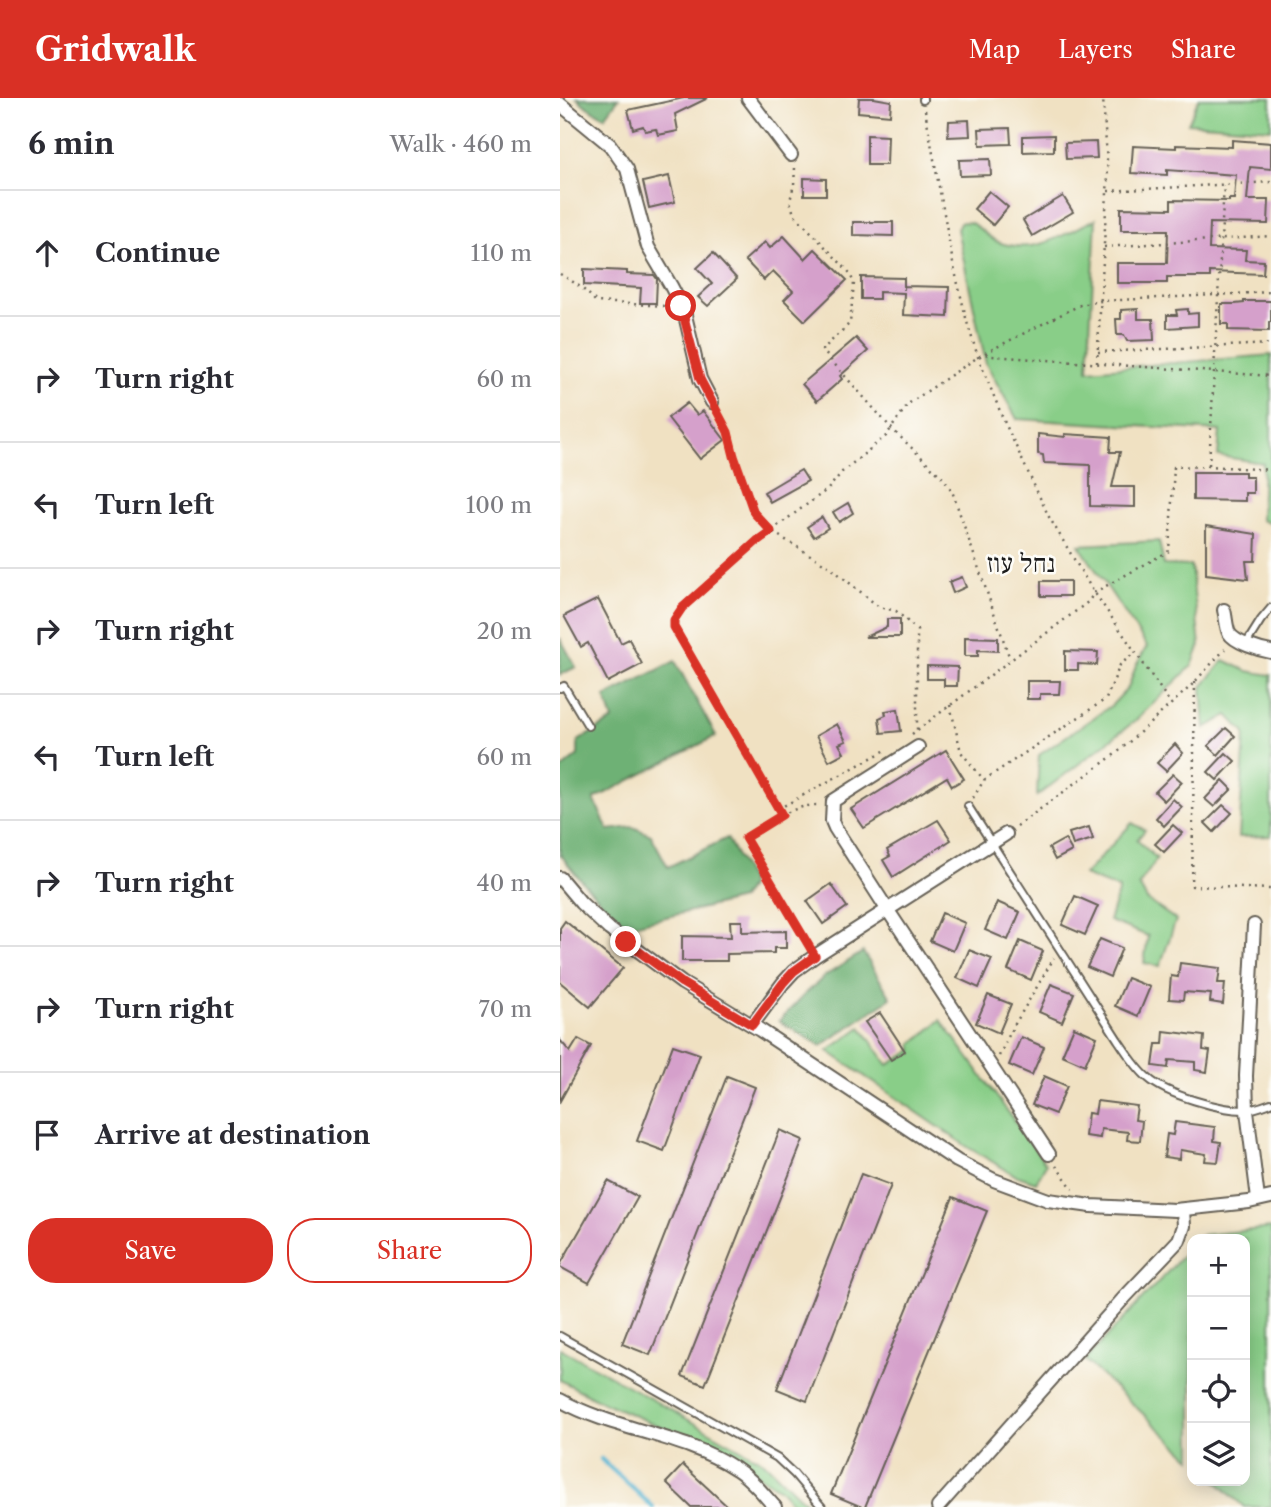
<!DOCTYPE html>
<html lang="en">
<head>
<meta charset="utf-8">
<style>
  body { margin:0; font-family:"Libre Caslon Text","Frank Ruhl Libre",serif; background:#f2f2f3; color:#2b2b33 }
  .controls { position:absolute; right:21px; bottom:21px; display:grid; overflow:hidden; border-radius:14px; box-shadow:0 4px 18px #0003 }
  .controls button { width:63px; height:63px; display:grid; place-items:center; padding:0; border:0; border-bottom:2px solid #e1e1e2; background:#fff; color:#2b2b33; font:35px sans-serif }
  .stop { position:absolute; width:21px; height:21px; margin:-16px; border:5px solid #d93025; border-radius:50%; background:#fff }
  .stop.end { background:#d93025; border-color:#fff; box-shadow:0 2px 7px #0008 }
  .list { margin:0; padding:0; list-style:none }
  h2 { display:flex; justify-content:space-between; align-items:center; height:91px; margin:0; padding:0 28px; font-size:30px }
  h2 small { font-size:23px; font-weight:400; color:#7c7c81 }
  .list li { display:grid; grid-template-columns:46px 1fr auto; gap:21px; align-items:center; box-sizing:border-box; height:126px; padding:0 28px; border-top:2px solid #e1e1e2 }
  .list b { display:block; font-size:26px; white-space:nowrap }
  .list em { font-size:23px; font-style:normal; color:#7c7c81 }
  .actions { display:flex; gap:14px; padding:21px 28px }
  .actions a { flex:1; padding:16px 0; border:2px solid #d93025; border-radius:28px; text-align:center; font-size:24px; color:#d93025 }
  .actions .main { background:#d93025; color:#fff }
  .icon { flex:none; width:38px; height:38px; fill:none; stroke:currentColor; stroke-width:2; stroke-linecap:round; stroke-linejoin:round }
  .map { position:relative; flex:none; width:711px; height:1409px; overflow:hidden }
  header { display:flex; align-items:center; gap:42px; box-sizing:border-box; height:98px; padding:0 35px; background:#d93025; color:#fff }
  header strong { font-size:33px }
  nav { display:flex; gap:38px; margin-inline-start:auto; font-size:24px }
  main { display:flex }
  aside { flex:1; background:#fff }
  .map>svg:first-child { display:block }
</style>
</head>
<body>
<header>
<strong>Gridwalk</strong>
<nav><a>Map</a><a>Layers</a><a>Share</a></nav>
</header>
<main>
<aside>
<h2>6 min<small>Walk · 460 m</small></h2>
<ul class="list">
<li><svg class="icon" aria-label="ahead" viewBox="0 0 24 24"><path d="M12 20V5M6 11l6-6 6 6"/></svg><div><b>Continue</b></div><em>110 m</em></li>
<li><svg class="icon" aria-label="right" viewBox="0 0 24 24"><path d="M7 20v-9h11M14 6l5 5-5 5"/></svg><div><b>Turn right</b></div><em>60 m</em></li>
<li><svg class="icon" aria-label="left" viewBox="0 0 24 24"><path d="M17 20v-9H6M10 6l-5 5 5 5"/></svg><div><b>Turn left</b></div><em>100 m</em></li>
<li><svg class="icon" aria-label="right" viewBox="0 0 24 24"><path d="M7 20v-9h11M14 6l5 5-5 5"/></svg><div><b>Turn right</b></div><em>20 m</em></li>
<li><svg class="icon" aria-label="left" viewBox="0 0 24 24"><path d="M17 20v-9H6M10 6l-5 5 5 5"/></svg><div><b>Turn left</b></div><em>60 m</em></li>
<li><svg class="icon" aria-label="right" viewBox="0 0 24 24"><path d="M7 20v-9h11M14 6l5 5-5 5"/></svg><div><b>Turn right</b></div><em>40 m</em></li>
<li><svg class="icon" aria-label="right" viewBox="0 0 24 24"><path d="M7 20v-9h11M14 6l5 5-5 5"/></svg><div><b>Turn right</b></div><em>70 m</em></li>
<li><svg class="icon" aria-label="arrive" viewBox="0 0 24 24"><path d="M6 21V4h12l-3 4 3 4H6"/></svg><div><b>Arrive at destination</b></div></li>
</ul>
<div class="actions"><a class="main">Save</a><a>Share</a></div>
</aside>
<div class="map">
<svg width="711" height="1409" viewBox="0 0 711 1409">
  <rect width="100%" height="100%" fill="#fdfcf7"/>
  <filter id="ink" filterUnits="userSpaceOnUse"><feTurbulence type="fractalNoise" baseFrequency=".0143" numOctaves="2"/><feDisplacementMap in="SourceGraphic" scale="14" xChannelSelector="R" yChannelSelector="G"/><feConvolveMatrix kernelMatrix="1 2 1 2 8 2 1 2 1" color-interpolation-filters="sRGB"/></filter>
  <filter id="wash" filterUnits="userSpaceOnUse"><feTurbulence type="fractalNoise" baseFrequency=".00686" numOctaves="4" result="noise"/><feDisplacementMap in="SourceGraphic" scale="28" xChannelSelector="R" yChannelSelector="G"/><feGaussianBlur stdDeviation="1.57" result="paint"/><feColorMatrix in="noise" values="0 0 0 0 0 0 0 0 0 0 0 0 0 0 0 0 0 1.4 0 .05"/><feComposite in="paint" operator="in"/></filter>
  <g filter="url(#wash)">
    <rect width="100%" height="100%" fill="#f0e1c2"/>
    <g fill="#89ce88" stroke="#527552" stroke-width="2">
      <path d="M639,0H711V31L628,25Z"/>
      <path d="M536,121L528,272L711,257V426L701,422L703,365L658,358L660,333L457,321L426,266L397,131L400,124C404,124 408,124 411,125C419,128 428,140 438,144C475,158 503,136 536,121Z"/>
      <path d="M599,443L604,467L631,468L640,547L632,568L575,623L477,698L479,657L552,607L568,590L576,568L587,548L519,447Z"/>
      <path d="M664,562L687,573L711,577V738L679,739L685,635L668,617L645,630L642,589Z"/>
      <path d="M572,725L585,732L577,742L597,761L579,787L587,802L616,822L600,868L584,865L588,838L549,823L559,791L524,777Z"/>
      <path d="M381,922L486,1066L476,1084L455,1077L409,1050L268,953L301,929L328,967L353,952L352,946Z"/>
      <path d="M711,1130V1409H684L656,1383H685V1141H639L642,1137Z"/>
      <path d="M632,1148V1361L525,1262Z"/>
      <path d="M0,1250L204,1364L250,1409H236L220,1391L166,1357L38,1302L0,1282Z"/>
    </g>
    <g fill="#6eb174" stroke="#456648" stroke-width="2">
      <path d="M17,0H59L45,19L27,9Z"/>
      <path d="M0,540L16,569L0,577Z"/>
      <path d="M115,563L156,638L34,701L48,732L73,729L91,737L108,769L167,740L189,780V789L181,801L65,829L19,780L0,756V672L18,657V643L53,622L45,599Z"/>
      <path d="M303,854L331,900L261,948L219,923L243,898L265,878Z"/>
    </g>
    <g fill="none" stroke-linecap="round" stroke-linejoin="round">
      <path stroke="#50b1cf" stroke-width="4.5" d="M41,1361L93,1409"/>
    </g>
    <g id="blocks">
      <g fill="#d5a0cb">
        <path d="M124,0H148L115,16L118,33L98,37L96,31L85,33L83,28L73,31L68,12Z"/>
        <path d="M299,0H314L331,3L330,17L298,14Z"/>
        <path d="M409,22L410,38L388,39L389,23Z"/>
        <path d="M450,30L451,46L420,47L419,31Z"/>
        <path d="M307,37L328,38L327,67H307Z"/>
        <path d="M494,37V53L463,54V38Z"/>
        <path d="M672,42L711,45V71L690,69L687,102H709L708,126L650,125L649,151L686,152L685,162L704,163L703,176L650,174V179H607V185H557V165H607L608,132H561V110L611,111V102L669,103V101H674L676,77L607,72V77L571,75L573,48L616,50V47L672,49Z"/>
        <path d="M536,44L537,60L506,61L505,45Z"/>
        <path d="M430,61L431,77L400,78L399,62Z"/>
        <path d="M109,78L115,104L89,110L83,84Z"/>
        <path d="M244,80L266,81V97H244Z"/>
        <path d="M429,93L448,109L433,127L414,111Z"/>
        <path d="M503,98L513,114L472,138L463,122Z"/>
        <path d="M293,124H333V138L293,137Z"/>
        <path d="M224,138L245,161L255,151L287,182L245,223L224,202L233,193L213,173L204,182L185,162L205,144L210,150Z"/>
        <path d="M153,155L177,181L148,208L138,199L152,186L137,170Z"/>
        <path d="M24,171L67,173V176L94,177L97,181L96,205H80L81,190L24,187Z"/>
        <path d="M301,179L344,180V192V188L389,189L388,219L343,217L344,195L319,194V201H301Z"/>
        <path d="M684,203H711V224H709V233L668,232V226H661V206H675L684,205Z"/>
        <path d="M578,211V221H593L594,242L567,243L564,237H557L556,221H561V212Z"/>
        <path d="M628,211V216L638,215V228L607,230V217H617L616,212Z"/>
        <path d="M296,240L308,253L280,278L282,281L257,303L242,286Z"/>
        <path d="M127,305L137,317L143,313L165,342L140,361L108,320Z"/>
        <path d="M478,336L505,339V336L551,339L550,354H560L552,389H575V409L530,408V367L484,365L483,357L478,356Z"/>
        <path d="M241,372L248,383L210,404L204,394Z"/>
        <path d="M633,374H685V379H693V395H685V403L633,402Z"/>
        <path d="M288,405L293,415L279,424L273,414Z"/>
        <path d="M262,419L268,430L254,439L247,429Z"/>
        <path d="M646,428L696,436L695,463H686L688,481L646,476Z"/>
        <path d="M402,479L406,489L393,495L389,484Z"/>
        <rect x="481" y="483" width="29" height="15"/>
        <path d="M38,501L61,545L69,541L82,566L48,584L28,545L21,549L4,518Z"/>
        <path d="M327,521H340V539H305L327,529Z"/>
        <path d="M405,539L438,540V553L418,552V558H405Z"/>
        <path d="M505,553L538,554L537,567L518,566V572H505Z"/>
        <path d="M367,568L398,569L397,588H384V581H367Z"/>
        <path d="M467,583H500L499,596H480V601H467Z"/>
        <path d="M338,611L341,633L321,635L319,620L326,617L325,613Z"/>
        <path d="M277,626L286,643L279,646L284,655L269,663L256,638Z"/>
        <path d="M666,630L675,638L658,657L648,648Z"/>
        <path d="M615,646L623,655L606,673L597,665Z"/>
        <path d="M386,652L404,681L392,688L387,679L304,730L291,711Z"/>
        <path d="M666,655L675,663L657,682L648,674Z"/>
        <path d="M613,676L622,684L604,703L595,694Z"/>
        <path d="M663,682L672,691L654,709L645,701Z"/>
        <path d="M613,701L622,709L604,728L596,720Z"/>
        <path d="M663,707L672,715L654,734L645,725Z"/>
        <path d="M378,722L391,742L333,779L323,762L330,758L327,752Z"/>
        <path d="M613,727L622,735L604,754L595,746Z"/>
        <path d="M529,729L533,741L513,747L509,735Z"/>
        <path d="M505,741L512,753L495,762L489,750Z"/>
        <path d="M271,786L287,809L263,826L247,803Z"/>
        <path d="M515,798L538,808L525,837L502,827Z"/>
        <path d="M437,804L460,814L448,842L425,832Z"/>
        <path d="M382,815L405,825L393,853L370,843Z"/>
        <path d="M5,823L63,870L30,909L0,884V830Z"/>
        <path d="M170,823H182V834L226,833V850H214V855L167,856V863H122V838L171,839Z"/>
        <path d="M540,841L562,850L550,879L527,869Z"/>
        <path d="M460,843L483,853L471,882L448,872Z"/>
        <path d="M409,852L432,861L419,890L397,880Z"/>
        <path d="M620,865L660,870L658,885H665L663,906L650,904L651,896L624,894L623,902L609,901L611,878L618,879Z"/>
        <path d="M567,880L590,889L578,918L555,908Z"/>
        <path d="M491,886L514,895L502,924L479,914Z"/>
        <path d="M428,897L451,906L439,935L416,925Z"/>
        <path d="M320,915L345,953L331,962L305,924Z"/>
        <path d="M514,929L537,939L525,967L502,957Z"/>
        <path d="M604,933L644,938L643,952L650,953L647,974L635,972V964L609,962L608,970L593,968L596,946H603Z"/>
        <path d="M461,939L484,949L472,977L449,967Z"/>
        <path d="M18,941L31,948L0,1003V942L10,954Z"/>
        <path d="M113,947L140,956L104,1053L77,1043Z"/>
        <path d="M167,978L195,989L90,1257L62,1246Z"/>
        <path d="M484,978L507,988L495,1016L472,1007Z"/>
        <path d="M537,1003L577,1008L575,1022L582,1023L580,1043L567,1042L568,1034L541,1031L540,1040L525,1038L528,1015L535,1016Z"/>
        <path d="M615,1024L655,1029L654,1043L661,1044L658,1064L645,1063L646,1056L620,1052L619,1061L604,1059L607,1036L613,1037Z"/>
        <path d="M220,1032L243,1042L145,1287L122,1278Z"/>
        <path d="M301,1076L331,1087L247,1303L217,1291Z"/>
        <path d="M48,1083L78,1099L29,1185L0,1169V1167Z"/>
        <path d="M393,1099L427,1113L305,1409H302L271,1396Z"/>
        <path d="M123,1367L168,1409H131L106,1385Z"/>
      </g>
    </g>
  </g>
  <g filter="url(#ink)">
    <use href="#blocks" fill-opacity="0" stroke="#666156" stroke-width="2"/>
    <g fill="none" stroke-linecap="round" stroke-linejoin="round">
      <defs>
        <g id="service">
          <path d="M363,0V2"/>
          <path d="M686,546L701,522L711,510"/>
          <path d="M0,590L4,588L28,628"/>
          <path d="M408,708L558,942C567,955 576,970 588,980C607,997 660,1012 685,1012C693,1012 703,1008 711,1005"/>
          <path d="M0,1238L217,1360L234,1376L262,1409"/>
        </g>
        <g id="minor">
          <path d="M188,0L231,57"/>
          <path d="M0,6L50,47L67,71L88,149L111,188L124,213L140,281L152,304"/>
          <path d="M664,512C666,519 666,529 669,535C675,545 700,552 711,554"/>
          <path d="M358,649L273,703L272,723L275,730L327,811L489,1056"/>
          <path d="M0,780L21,805L49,831L122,885L200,932L397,1063L434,1082L488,1102L531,1108L615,1112L689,1104L711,1099"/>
          <path d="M694,827L686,978L687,1013L698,1101"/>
          <path d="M192,927L223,885L234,873L255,858L446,736"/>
          <path d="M0,1302C55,1333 123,1336 176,1371C192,1381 203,1396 215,1409"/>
          <path d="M378,1409L563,1201L619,1142L624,1128L623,1112"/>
        </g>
      </defs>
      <use href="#service" stroke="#666156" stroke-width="10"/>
      <use href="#minor" stroke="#666156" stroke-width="16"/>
      <g stroke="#666156" stroke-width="2.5" stroke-dasharray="2 5" stroke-linecap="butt">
        <path d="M365,12L393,165L407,224L418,259L444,323L489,419L530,488L611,606"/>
        <path d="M235,70L234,86L230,103L234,116L289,174L294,185L290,225L262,252L331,330L384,381L392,393L450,561"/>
        <path d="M548,93L711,84"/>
        <path d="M544,149L711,138"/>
        <path d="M0,176C14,184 26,192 36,204L106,208"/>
        <path d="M538,254L711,246"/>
        <path d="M425,255L520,207L541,203L711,194"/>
        <path d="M537,265L548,78L543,0"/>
        <path d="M158,316L168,334L175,358L194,415L211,433L270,469L319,509L336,513L357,532V633"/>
        <path d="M649,367L664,87"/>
        <path d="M635,584L632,788L711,791"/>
        <path d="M390,607L401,654L424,682"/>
        <path d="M352,636L528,504L535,494L609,453L614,369L649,368L711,372"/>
        <path d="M413,700L424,682L546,601L560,567L575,554"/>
        <path d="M218,711L326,652"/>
        <path d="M222,717L114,529V522L122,511L197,443L268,391L282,374L326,338L348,306L418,259L425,256L432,258L711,278"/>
        <path d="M457,728L558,654L630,589L665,551"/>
        <path d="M249,848L185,740C207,726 231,707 258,707"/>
        <path d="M439,958L452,931L494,860"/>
        <path d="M496,1068L513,1091"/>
      </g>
      <use href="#service" stroke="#fff" stroke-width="6"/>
      <use href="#minor" stroke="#fff" stroke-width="12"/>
    </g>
  </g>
  <g fill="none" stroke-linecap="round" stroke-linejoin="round" filter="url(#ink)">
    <path stroke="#d93025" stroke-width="9" d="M66,844L122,885L192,927L223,885L234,873L255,858L185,740L222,717L114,529V522L122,510L197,443L211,433L194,415L174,358L168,334L140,281L121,208"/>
  </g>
  <g text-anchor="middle" stroke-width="5" stroke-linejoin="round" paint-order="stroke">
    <g font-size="26" fill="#1c1c1c" stroke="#fdfcf7">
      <text x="461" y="474">נחל עוז</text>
    </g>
  </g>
</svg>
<div class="controls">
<button>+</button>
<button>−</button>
<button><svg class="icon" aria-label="locate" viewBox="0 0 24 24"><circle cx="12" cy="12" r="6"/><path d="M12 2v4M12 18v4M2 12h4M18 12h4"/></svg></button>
<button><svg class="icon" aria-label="layers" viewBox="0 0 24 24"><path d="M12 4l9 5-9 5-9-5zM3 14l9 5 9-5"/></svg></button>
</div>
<div class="stop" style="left:121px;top:208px"></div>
<div class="stop end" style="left:66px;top:844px"></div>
</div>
</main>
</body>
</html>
